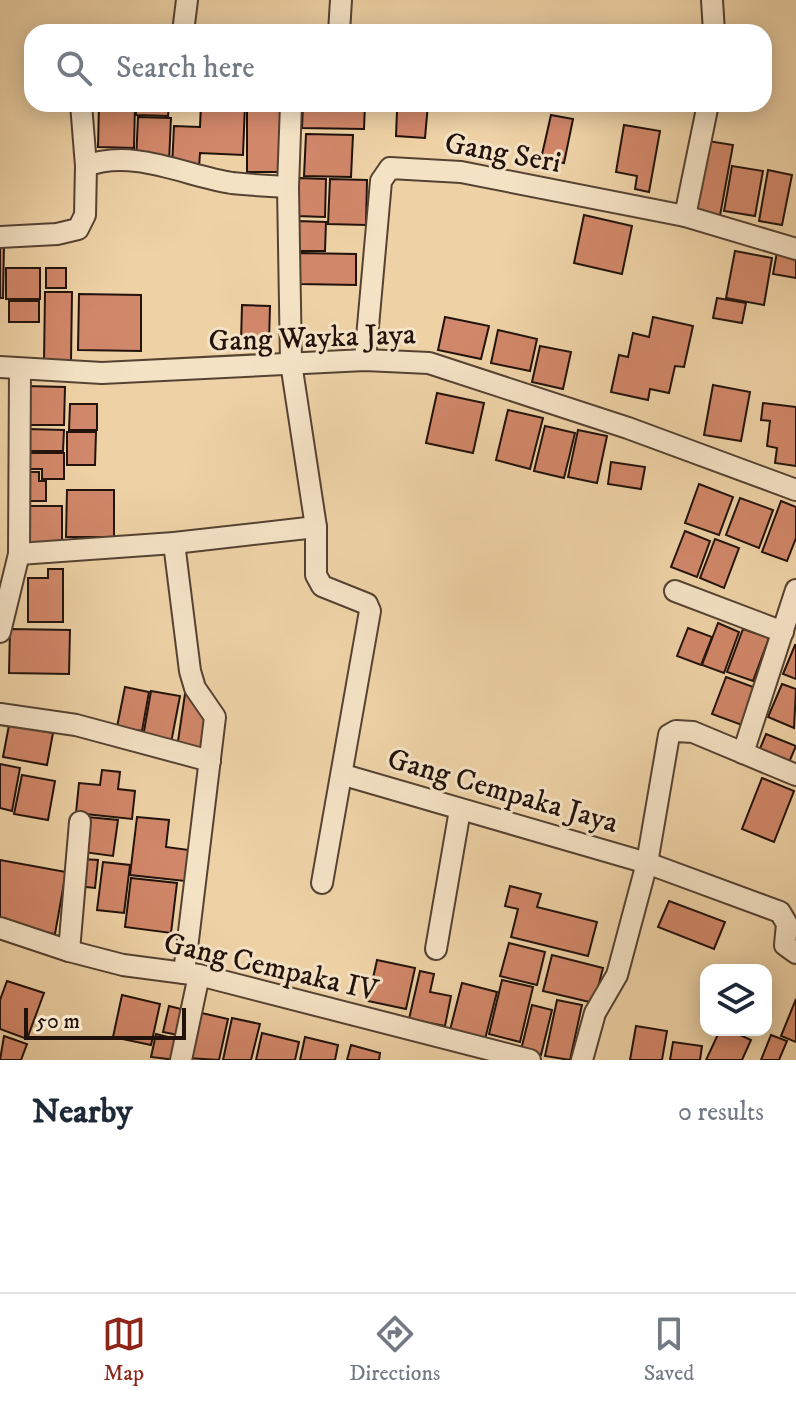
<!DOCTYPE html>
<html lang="en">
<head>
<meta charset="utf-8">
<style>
  body { margin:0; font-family:"IM FELL DW Pica",serif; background:#f2f2f3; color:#1f2937 }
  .controls { position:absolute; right:24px; bottom:24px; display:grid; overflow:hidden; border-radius:16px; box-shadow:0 4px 20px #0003 }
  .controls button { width:72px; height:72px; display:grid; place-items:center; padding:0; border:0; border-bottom:2px solid #e0e1e3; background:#fff; color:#1f2937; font:40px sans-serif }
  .scale { position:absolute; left:24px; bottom:20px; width:162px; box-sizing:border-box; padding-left:8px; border:4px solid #22120c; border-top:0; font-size:22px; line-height:28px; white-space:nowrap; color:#22120c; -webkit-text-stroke:6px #f4e2c5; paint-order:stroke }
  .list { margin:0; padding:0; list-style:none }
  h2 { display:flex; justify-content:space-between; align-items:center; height:104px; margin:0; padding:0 32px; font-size:34px }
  h2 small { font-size:26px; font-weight:400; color:#747a83 }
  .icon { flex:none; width:44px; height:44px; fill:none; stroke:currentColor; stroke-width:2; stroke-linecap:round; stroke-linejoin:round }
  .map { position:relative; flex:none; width:796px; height:1060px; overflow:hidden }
  .search { position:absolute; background:#fff; box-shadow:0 4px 20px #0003; left:24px; right:24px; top:24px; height:88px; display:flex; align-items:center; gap:20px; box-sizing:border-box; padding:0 28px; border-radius:24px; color:#747a83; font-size:30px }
  .sheet { height:232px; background:#fff }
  nav { display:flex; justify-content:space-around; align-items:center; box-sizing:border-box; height:112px; border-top:2px solid #e0e1e3; background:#fff; font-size:22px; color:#747a83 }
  nav a { display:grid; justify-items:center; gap:4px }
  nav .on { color:#8f2418 }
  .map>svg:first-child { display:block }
</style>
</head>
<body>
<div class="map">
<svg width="796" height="1060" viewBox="0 0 796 1060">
  <rect width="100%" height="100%" fill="#eed2a6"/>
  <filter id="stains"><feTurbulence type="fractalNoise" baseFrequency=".0025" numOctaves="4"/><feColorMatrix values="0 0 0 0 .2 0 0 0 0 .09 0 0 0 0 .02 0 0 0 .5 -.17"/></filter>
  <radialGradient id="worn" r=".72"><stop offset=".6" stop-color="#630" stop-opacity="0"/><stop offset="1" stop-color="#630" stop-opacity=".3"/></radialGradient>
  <g fill="#d18769" stroke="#22120c" stroke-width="2">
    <path d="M374,28L417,31V32H373Z"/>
    <path d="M99,104H135L134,148L98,147Z"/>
    <path d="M136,104H169L168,116L136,115Z"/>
    <path d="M201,104H245L243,155L200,153L199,168L172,167L174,126L200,127Z"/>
    <path d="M303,104H365L364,129L302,128Z"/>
    <path d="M382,104H428L425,138L396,136L397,111L381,110Z"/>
    <rect x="247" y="111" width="39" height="61"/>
    <path d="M551,115L573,119L564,163L541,159Z"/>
    <path d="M138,117L171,118L169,162L136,161Z"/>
    <path d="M624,125L660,131L649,192L635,189L637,176L616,172Z"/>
    <path d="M306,134L353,135L351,177L304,176Z"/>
    <path d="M702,140L733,145L719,221L689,215Z"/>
    <path d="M732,166L763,171L755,216L724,211Z"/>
    <path d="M768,170L792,175L782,225L759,221Z"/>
    <path d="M298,178L326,179L325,217L297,216Z"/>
    <path d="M330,179L367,180L366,225L328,224Z"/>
    <path d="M584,215L632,226L622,274L574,263Z"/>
    <path d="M297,221L326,222L325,251H296Z"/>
    <path d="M0,245H4L3,298H0Z"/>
    <path d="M735,251L772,258L764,305L726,298Z"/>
    <path d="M777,252L796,256V278L773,274Z"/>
    <path d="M300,253L356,254V285L300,284Z"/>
    <rect x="6" y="268" width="34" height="31"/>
    <rect x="46" y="268" width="20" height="20"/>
    <path d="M45,292H72L71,361H44Z"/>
    <path d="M79,294L141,295V351L78,350Z"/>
    <path d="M717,298L746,303L742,323L713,318Z"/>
    <rect x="9" y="301" width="30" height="21"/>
    <path d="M242,305L270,306L269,342H241Z"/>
    <path d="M445,317L489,326L481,359L438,350Z"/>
    <path d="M653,317L693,326L684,367L675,366L669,393L650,389L648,400L611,392L619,355L628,357L633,333L649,337Z"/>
    <path d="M498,330L537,339L530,371L491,363Z"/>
    <path d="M540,346L571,352L563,389L532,382Z"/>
    <path d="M713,385L750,392L741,441L704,435Z"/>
    <path d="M26,386L65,387L64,425H26Z"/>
    <path d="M437,393L484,403L473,453L426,443Z"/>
    <path d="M763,403L796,407V466L775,463L777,448L767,446L770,421L761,420Z"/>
    <path d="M70,404H97V430H69Z"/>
    <path d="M508,410L543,418L530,469L496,460Z"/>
    <path d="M545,426L575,433L564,478L534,471Z"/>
    <path d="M27,429L64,430L63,451H27Z"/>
    <path d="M578,430L607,436L597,483L568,477Z"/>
    <path d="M67,432H96L95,465H67Z"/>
    <path d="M26,453H64V479H42V469H26Z"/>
    <path d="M611,462L645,467L641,489L608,484Z"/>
    <path d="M22,472H39V481H46V501H21Z"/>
    <path d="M699,484L733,497L719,535L685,523Z"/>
    <path d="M67,490H114V537H66Z"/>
    <path d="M740,498L773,510L759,548L726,535Z"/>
    <path d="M781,501L796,507V538L787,561L762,552Z"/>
    <rect x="26" y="506" width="36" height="40"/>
    <path d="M685,531L710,541L697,577L671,567Z"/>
    <path d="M715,539L739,548L724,588L700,578Z"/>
    <path d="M48,569H63V622H28V578H48Z"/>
    <path d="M718,623L739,632L724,673L702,665Z"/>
    <path d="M688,628L712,637L701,665L677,656Z"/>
    <path d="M10,629L70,630L69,674L9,673Z"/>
    <path d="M743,629L769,638L753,681L727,672Z"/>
    <path d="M795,645H796V679L783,674Z"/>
    <path d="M726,677L756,688L742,725L712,714Z"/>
    <path d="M782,684L796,689L794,728L768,717Z"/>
    <path d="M125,687L149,692L142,731L117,727Z"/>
    <path d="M151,691L180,696L171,743L143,737Z"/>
    <path d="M185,694L199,697L208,713L201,752L177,748Z"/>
    <path d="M9,725L53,733L47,765L3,757Z"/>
    <path d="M766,734L796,746L787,767L757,756Z"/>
    <path d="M0,764L20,768L12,811L0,808Z"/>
    <path d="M102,770L120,772L118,789L135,791L132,819L76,813L79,783L100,785Z"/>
    <path d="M22,775L55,781L48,820L14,814Z"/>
    <path d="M762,778L794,791L774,842L742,829Z"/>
    <path d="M87,817L118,820L113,856L83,852Z"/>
    <path d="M137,817L169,820L166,847L189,850L185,881L130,875Z"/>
    <path d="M81,859L98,860L95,888L77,886Z"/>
    <path d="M0,860L66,872L55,934L0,924Z"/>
    <path d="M103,862L130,865L124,913L97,910Z"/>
    <path d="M131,878L177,883L171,933L125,927Z"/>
    <path d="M510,886L541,894L537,907L597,922L588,956L511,937L518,909L505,906Z"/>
    <path d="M669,901L725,922L714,949L658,927Z"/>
    <path d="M509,943L545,952L537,985L500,976Z"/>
    <path d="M552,955L603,968L594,1003L543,991Z"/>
    <path d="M377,960L415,968L406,1009L368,1001Z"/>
    <path d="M420,971L434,974L430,992L451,996L445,1026L409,1019Z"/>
    <path d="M502,980L533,987L520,1042L489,1034Z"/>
    <path d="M7,981L44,993L27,1039L0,1029V1000Z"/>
    <path d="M462,983L497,992L484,1043L449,1034Z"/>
    <path d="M122,995L160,1004L151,1045L113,1037Z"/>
    <path d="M796,999V1042L781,1036Z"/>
    <path d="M557,1000L582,1005L570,1060L545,1056Z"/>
    <path d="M532,1005L552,1010L541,1055L521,1050Z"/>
    <path d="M169,1006L189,1011L183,1036L163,1032Z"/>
    <path d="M197,1012L228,1019L219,1060L187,1058Z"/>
    <path d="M232,1018L260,1024L251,1060H223Z"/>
    <path d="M636,1026L667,1031L662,1060H630Z"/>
    <path d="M720,1030H729L751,1040L742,1060H706Z"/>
    <path d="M262,1033L299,1042L295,1060H256Z"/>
    <path d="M156,1034L180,1040L176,1060L151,1057Z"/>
    <path d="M771,1035L787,1041L779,1060H761Z"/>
    <path d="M4,1036L27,1044L21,1060H0Z"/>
    <path d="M305,1037L338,1045L335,1060H300Z"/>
    <path d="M673,1042L702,1046L700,1060H670Z"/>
    <path d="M351,1045L380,1053L379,1060H347Z"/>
  </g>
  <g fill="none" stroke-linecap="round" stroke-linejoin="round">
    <defs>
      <g id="minor">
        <path d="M712,0L714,32"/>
        <path d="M183,32L187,0"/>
        <path d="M339,32L341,0"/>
        <path d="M81,104L86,166"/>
        <path d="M291,104L288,187L291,363L316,527V575L322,586L367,604L370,611L322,883"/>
        <path d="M685,216L708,104"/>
        <path d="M0,237L57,234L78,229L85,215L86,166C133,148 186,176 232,183C251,185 269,186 288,187"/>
        <path d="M365,360L381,181L390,168L461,172L685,216L796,249"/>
        <path d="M0,367L102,373L365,360L429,363L628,428L796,490"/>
        <path d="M174,543L190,671L195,688L215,717L184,973"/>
        <path d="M19,554L174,543L316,527"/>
        <path d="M675,591L783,632"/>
        <path d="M0,632L19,554L20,369"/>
        <path d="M0,714L76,725L210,761"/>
        <path d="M743,753L796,590"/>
        <path d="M344,775L647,863L780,912L787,924L785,945L796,953"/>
        <path d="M0,928L69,951L123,965L199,975L530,1060"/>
        <path d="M436,949L460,810"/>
        <path d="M69,951L80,822"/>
        <path d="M181,1060L199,975"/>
        <path d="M582,1060L595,1013L617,975L647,863L669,735L676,731L693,732L796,775"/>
      </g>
    </defs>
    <use href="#minor" stroke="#554232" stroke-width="24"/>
    <use href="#minor" stroke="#f4e2c5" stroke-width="20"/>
  </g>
  <g text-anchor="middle" stroke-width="6" stroke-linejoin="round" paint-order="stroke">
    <g font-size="30" fill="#22120c" stroke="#f4e2c5">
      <text transform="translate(503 152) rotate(10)" y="10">Gang Seri</text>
      <text transform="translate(312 337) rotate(-2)" y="10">Gang Wayka Jaya</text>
      <text transform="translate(503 790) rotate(16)" y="10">Gang Cempaka Jaya</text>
      <text transform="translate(271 966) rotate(13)" y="10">Gang Cempaka IV</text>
    </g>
  </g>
  <rect width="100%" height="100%" filter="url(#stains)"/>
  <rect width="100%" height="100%" fill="url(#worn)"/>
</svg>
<div class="controls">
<button><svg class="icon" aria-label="layers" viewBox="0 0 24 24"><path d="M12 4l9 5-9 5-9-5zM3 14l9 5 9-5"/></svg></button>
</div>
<div class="scale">50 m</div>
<div class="search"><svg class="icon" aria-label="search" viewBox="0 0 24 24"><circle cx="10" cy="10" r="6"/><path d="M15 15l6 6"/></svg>Search here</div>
</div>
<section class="sheet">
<h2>Nearby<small>0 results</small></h2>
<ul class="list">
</ul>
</section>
<nav>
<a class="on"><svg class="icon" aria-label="map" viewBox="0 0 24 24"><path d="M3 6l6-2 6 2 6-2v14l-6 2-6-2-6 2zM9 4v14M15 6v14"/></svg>Map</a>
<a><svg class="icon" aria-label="directions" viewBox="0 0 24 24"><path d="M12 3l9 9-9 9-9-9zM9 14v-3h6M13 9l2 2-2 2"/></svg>Directions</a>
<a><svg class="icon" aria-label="saved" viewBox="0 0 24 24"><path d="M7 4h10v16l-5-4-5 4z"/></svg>Saved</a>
</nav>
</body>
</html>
